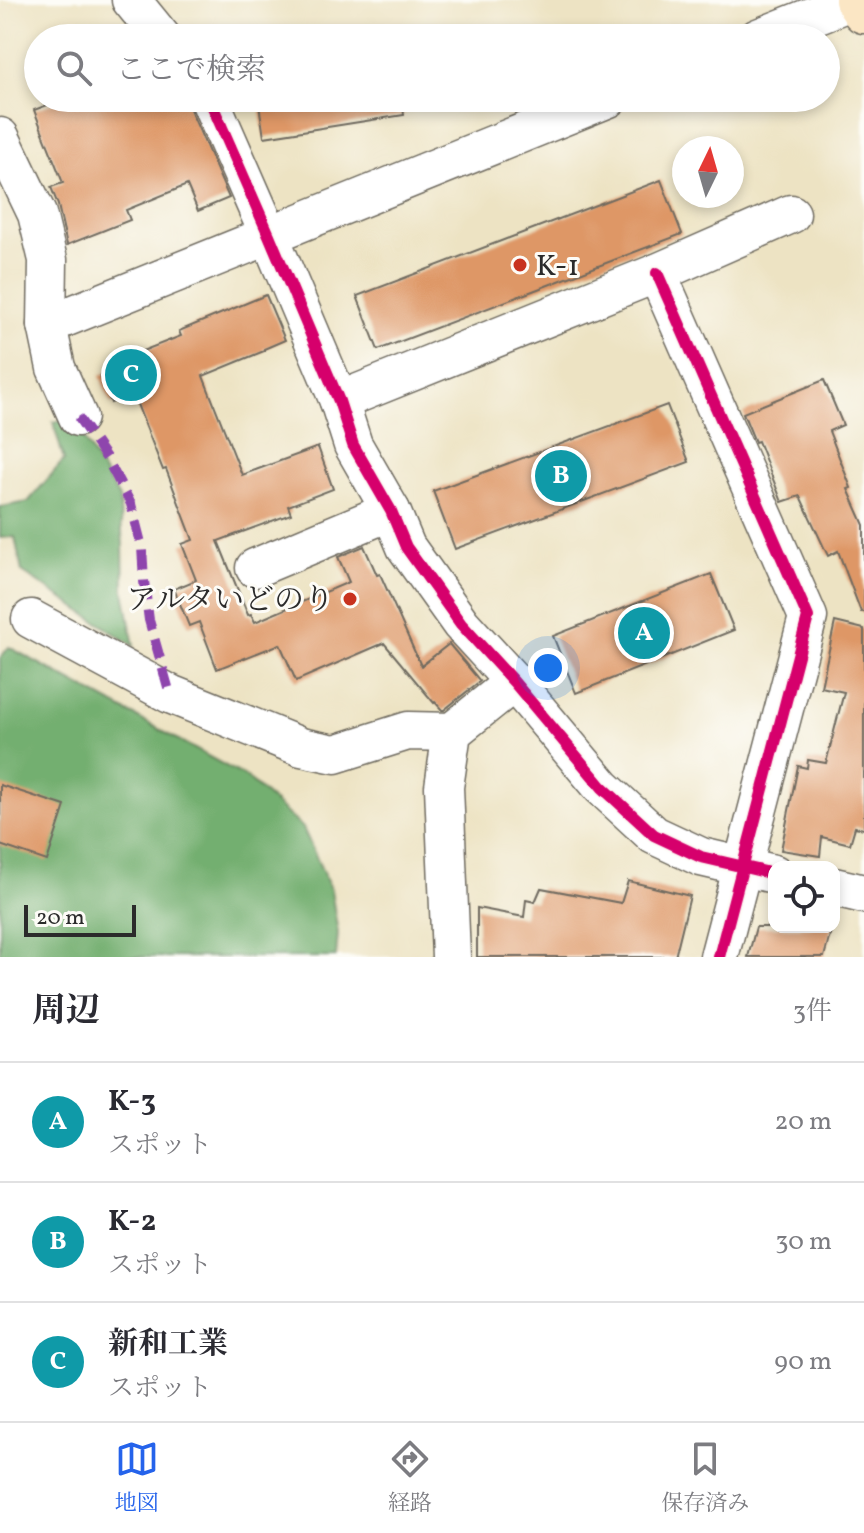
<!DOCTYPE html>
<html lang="ja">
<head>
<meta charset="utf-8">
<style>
  body { margin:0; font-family:Vollkorn,"Noto Serif JP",serif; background:#f7f7f7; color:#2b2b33 }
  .controls { position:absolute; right:24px; bottom:24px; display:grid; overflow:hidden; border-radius:16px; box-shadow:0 4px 12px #0003 }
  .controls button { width:72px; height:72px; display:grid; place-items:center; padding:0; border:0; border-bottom:2px solid #e1e1e2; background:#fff; color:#2b2b33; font:40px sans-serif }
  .compass { position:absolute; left:672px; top:136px; width:72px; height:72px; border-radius:50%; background:#fff; box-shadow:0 4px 12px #0003; rotate:5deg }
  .scale { position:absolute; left:24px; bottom:20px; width:112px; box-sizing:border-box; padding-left:8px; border:4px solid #2b2b2b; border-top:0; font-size:22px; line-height:28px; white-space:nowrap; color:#2b2b2b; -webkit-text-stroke:6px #fdfcf7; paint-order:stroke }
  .you { position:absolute; left:548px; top:668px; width:28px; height:28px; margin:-20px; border:6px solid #fff; border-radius:50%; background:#1a73e8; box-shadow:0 0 0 12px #1a73e833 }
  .badge { display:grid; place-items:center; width:52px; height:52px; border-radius:50%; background:#2563eb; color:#fff; font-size:26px; font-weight:700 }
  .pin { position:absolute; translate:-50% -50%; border:4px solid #fff; box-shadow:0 2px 8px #0006 }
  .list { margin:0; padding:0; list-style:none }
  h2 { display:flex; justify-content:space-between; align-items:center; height:104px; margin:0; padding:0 32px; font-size:34px }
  h2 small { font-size:26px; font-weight:400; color:#7c7c81 }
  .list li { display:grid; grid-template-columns:52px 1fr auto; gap:24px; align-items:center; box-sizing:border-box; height:120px; padding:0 32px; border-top:2px solid #e1e1e2 }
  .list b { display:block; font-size:30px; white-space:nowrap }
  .list p { margin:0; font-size:26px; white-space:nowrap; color:#7c7c81 }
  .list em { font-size:26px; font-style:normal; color:#7c7c81 }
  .icon { flex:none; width:44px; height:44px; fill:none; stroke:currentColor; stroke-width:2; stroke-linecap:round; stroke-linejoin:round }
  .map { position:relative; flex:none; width:864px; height:957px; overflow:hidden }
  .search { position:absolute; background:#fff; box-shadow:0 4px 12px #0003; left:24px; right:24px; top:24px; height:88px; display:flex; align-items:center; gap:20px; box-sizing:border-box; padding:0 28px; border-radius:44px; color:#7c7c81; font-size:30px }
  .sheet { height:464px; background:#fff }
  nav { display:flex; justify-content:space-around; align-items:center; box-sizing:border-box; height:112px; border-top:2px solid #e1e1e2; background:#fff; font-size:22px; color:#7c7c81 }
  nav a { display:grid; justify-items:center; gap:4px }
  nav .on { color:#2563eb }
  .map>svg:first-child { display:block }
</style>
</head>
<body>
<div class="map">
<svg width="864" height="957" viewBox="0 0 864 957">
  <rect width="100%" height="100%" fill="#fdfcf7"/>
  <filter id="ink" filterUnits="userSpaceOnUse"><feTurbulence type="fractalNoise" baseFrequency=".0125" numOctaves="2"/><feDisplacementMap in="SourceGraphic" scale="16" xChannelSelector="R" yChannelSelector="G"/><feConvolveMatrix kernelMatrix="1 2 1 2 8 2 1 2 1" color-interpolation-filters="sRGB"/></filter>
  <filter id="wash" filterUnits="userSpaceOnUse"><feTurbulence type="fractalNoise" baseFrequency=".006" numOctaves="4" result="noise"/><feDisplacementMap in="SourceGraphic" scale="32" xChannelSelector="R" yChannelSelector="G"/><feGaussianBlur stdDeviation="1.8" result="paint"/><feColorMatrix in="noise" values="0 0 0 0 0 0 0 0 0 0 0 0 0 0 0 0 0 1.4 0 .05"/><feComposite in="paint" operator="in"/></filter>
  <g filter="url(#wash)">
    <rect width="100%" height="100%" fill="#ede3c3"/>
    <g fill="#73af6f" stroke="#4f6d4d" stroke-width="2">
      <path d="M71,418L119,498L123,544L124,591L134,646L22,572L15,537L0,538V507L28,502L64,460L53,422Z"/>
      <path d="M9,647L246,777L303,828L331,890L338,933L336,957H0V658Z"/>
    </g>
    <g id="blocks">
      <g fill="#de9766">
        <path d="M66,98H187L189,107L229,198L198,211L187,185L126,210L130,220L67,245L58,205L51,187L63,183L34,110Z"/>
        <path d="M258,98H402L404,115L264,137Z"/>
        <path d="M661,180L682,234L378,350L357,296Z"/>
        <path d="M266,295L285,340L264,349V351L203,376L242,475L318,447L333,489L288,506L291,514L218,541L248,615L251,614L255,622L349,582L338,557L364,546L377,575L380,574L421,666L449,644L480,681L444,710H442L435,702L434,703L384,643L296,681L280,644L217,669L199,622L189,626L174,589L196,580L182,544L193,540L166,469L163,470L133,394L111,403L100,376L117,368L114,362L181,336L179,331Z"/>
        <path d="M824,380L843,425L829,431L851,488L848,489L864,525V612H861L838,551L828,556L800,496L782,502L758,441L755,442L743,413Z"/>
        <path d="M667,405L689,462L455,549L433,491Z"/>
        <path d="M711,574L734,630L576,693L553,636Z"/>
        <path d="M835,622L864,629V829L855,827L850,844L822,837L820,856L781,850L798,766L807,768L808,760L826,763L844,692L821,687Z"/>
        <path d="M0,785L65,806L47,861L0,845Z"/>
        <path d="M628,881L690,896L675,957H477V908L524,917L526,900L535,902L541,888L621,903Z"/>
        <path d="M756,927H832L824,957H748Z"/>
      </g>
    </g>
  </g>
  <g filter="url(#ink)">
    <use href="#blocks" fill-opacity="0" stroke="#6f6b60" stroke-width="2"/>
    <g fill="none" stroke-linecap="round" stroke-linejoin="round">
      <defs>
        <g id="street">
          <path d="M131,0L162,38"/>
          <path d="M758,38L853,0"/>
          <path d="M209,98L269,235L339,401L353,445L391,511L406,547L461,624L514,682L602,787L654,835L701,857L774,874"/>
          <path d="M0,137L37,214L48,260L47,325L56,368L78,417"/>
          <path d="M657,273L808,617L719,957"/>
          <path d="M47,325L609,98"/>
          <path d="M339,401L657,273L791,214"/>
          <path d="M255,568L391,511"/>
          <path d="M31,619L170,694L301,747L335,754L408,731L452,732"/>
          <path d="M834,887L864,894"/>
          <path d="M451,957L444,787L452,732L514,682"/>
        </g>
        <path id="secondary" d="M857,0L864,11"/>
      </defs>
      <use href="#street" stroke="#6f6b60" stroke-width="41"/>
      <use href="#secondary" stroke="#6f6b60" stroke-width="47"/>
      <use href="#street" stroke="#fff" stroke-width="38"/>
      <use href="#secondary" stroke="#fbe6c4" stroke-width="44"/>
      <path stroke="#8e44ad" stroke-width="10" stroke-dasharray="20 10" stroke-linecap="butt" d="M78,417L107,459L131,504L142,547L144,581L149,620L170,694"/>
      <defs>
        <g id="cycleway">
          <path d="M209,98L269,235L339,401L353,445L391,511L406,547L461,624L514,682L602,787L654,835L701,857L774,874"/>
          <path d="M657,273L808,617L719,957"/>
        </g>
      </defs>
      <use href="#cycleway" stroke="#fdfcf7" stroke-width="17"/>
      <use href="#cycleway" stroke="#d6006c" stroke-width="12"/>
    </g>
  </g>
  <g fill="#c8321e" stroke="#fdfcf7" stroke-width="3">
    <circle cx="520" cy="265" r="8"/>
    <circle cx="350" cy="599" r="8"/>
  </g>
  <g text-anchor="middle" stroke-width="6" stroke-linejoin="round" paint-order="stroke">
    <g font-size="30" fill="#2b2b2b" stroke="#fdfcf7" text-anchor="start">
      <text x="536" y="275">K-1</text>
      <text x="334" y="609" text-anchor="end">アルタいどのり</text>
    </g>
  </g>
</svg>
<div class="controls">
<button><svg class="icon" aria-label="locate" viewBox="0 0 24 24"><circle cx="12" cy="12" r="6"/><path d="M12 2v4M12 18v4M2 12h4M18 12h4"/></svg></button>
</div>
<svg class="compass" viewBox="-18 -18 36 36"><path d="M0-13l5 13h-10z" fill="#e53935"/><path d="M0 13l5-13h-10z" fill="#7c7c81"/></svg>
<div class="scale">20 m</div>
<div class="you"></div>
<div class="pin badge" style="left:644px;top:633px;background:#0f9aa8">A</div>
<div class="pin badge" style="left:561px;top:476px;background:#0f9aa8">B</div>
<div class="pin badge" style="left:131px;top:375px;background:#0f9aa8">C</div>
<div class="search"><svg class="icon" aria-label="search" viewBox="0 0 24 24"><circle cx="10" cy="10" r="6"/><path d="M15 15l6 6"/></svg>ここで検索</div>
</div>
<section class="sheet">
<h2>周辺<small>3件</small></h2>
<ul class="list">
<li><span class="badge" style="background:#0f9aa8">A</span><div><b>K-3</b><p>スポット</p></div><em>20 m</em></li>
<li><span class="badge" style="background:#0f9aa8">B</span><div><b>K-2</b><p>スポット</p></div><em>30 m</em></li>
<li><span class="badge" style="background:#0f9aa8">C</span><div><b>新和工業</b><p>スポット</p></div><em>90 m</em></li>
</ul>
</section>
<nav>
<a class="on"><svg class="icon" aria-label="map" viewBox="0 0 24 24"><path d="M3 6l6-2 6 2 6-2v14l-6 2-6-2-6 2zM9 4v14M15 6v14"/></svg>地図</a>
<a><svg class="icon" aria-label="directions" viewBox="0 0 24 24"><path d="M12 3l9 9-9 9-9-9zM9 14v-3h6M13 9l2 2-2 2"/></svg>経路</a>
<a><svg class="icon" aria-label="saved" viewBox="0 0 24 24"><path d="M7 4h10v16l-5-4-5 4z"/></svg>保存済み</a>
</nav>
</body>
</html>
